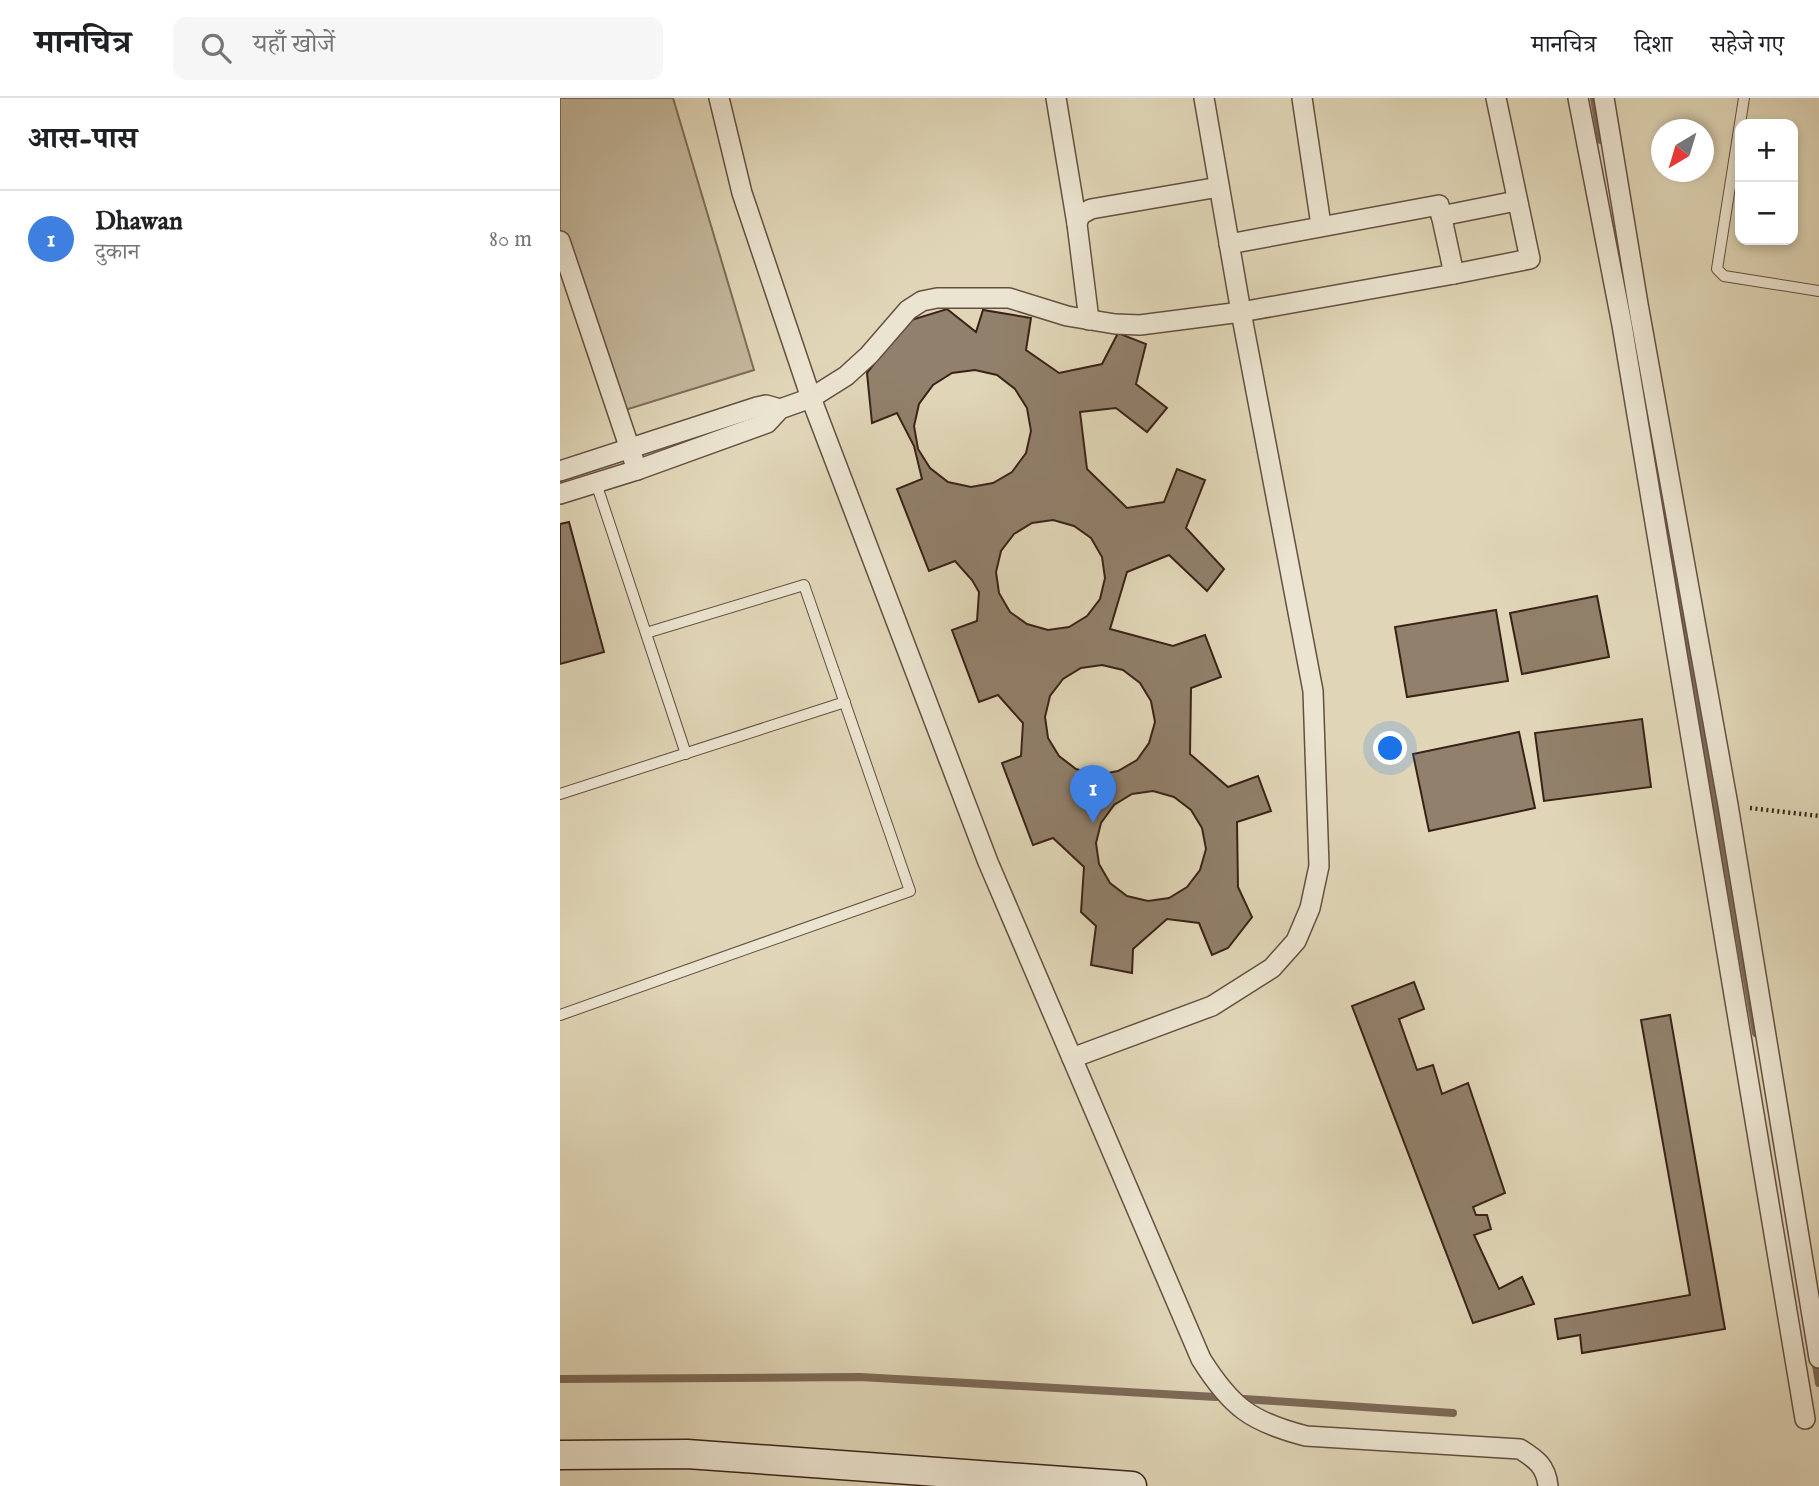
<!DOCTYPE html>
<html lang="hi">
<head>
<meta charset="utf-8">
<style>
  body { margin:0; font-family:"IM FELL English","Noto Serif Devanagari",serif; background:#f6f6f6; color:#202124 }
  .controls { position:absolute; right:21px; top:21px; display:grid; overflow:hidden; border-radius:14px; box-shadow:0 4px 10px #0003 }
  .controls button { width:63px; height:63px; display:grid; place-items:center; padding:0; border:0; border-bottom:2px solid #e0e0e0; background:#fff; color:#202124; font:35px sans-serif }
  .compass { position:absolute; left:1091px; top:21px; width:63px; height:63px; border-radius:50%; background:#fff; box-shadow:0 4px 10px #0003; rotate:218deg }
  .you { position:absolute; left:831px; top:651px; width:24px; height:24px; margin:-18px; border:5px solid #fff; border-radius:50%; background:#1a73e8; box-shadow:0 0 0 10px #1a73e833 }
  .badge { display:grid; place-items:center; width:46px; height:46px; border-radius:50%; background:#b45309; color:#fff; font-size:23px; font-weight:700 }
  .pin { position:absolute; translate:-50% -58px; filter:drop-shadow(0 2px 4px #0008) }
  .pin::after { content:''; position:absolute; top:37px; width:24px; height:21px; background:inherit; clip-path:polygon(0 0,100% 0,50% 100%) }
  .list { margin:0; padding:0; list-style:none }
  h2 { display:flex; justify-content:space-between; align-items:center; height:91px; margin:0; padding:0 28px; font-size:30px }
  h2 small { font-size:23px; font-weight:400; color:#757577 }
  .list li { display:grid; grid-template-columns:46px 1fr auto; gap:21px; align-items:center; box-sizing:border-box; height:98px; padding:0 28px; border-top:2px solid #e0e0e0 }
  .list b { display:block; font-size:26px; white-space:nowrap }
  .list p { margin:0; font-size:23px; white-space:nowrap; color:#757577 }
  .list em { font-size:23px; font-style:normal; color:#757577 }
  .icon { flex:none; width:38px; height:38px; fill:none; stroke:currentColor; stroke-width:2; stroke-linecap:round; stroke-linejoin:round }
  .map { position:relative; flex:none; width:1259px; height:1388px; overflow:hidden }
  header { display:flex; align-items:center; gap:42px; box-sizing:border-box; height:98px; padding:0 35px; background:#fff; border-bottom:2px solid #e0e0e0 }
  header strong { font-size:33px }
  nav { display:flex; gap:38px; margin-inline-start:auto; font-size:24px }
  .search { width:490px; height:63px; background:#f6f6f6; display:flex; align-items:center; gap:18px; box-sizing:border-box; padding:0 24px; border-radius:14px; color:#757577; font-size:26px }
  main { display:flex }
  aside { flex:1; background:#fff }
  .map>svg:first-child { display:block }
</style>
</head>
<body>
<header>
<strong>मानचित्र</strong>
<div class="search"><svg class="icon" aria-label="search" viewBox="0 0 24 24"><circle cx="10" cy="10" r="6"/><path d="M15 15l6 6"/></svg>यहाँ खोजें</div>
<nav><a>मानचित्र</a><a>दिशा</a><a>सहेजे गए</a></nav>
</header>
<main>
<aside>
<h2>आस-पास<small></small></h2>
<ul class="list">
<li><span class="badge" style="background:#3f7fe0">1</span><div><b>Dhawan</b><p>दुकान</p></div><em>80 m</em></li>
</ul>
</aside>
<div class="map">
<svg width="1259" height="1388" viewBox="0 0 1259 1388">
  <rect width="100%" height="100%" fill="#e0d6b7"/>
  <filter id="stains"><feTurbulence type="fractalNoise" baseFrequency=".00286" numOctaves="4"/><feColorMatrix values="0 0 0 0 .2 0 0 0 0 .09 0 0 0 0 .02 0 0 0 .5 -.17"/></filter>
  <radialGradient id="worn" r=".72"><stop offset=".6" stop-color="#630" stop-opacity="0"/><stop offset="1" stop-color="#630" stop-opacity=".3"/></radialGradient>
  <path fill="#c4b79c" stroke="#806c5a" stroke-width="2" d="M0,0H113L194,272L65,312L48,255L0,137Z"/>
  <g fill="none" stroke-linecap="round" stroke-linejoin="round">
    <g stroke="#7c6957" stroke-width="8">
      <path d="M1034,0L1041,42"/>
      <path d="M1106,413L1196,935"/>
      <path d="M1255,1261L1259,1285"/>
      <path d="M0,1281L300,1279L656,1299"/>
      <path d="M684,1301L893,1315"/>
    </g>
  </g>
  <g fill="#91806b" stroke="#3b2218" stroke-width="2" fill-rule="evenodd">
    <path d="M387,211L416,234L423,212L471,220L466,252L499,275L542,266L558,235L586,246L576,286L607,310L587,334L556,310L520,314L527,371L567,410L604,404L617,371L645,382L626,430L664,471L647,493L609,457L567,474L550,531L613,548L645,537L661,579L631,590L630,656L668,689L698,678L711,713L677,724L678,789L692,819L668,850L652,857L639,825L607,821L573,851L572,875L531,867L536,828L521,814L524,769L493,740L473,747L442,665L461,658L463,625L438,597L419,604L392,532L417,523L419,494L412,482L395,463L369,473L337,391L362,381L354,348L337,315L312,325L307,275L348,223ZM415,272L437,277L455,291L467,310L471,333L466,355L452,374L433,385L411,389L388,384L370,370L358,351L354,328L359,306L373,287L392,275ZM493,422L514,428L531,440L542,459L545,480L540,501L527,518L509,529L488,532L467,526L450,514L439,495L436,474L441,453L454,436L472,425ZM542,567L563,572L580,585L591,603L595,624L589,645L577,662L558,673L537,677L516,671L499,658L488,640L485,619L490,598L503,581L521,570ZM593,693L614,699L631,712L642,730L646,751L640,772L627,789L609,800L588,803L567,798L550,785L539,766L536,745L541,725L554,707L572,696Z"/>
    <path d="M9,424L44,554L0,566V426Z"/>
    <path d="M1037,498L1049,559L962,576L950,515Z"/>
    <path d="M936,512L948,583L847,599L835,529Z"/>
    <path d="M1082,621L1091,689L984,703L975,635Z"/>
    <path d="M959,634L975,710L869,733L853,656Z"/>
    <path d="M854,884L864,911L839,921L857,972L873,967L882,996L908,985L945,1095L913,1109L916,1117H927L931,1131L914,1137L939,1191L962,1179L974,1206L913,1225L792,908Z"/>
    <path d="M1110,917L1165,1231L1022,1255L1020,1237L998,1241L995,1221L1130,1197L1081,922Z"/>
  </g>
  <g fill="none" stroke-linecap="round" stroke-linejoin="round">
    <defs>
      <g id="service">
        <path d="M1184,0L1157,171L1164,178L1259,193"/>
        <path d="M36,385L126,656"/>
        <path d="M0,696L285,604"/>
        <path d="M0,917L350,793L244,487L86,535"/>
      </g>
      <g id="minor">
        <path d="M159,0L182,95L251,300L428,764L641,1261C671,1309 691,1324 746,1338L960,1351C976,1361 986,1368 988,1388"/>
        <path d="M496,0L517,126"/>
        <path d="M742,0L761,127"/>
        <path d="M1018,0L1062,227L1245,1321"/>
        <path d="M1044,0L1078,206L1168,707L1259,1260"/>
        <path d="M881,118L956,103"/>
        <path d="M0,143L77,372"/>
        <path d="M894,176L970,161L936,0"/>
        <path d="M529,222L517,126L520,117L531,111L659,89"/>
        <path d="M0,373L197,309L206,307L220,311"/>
        <path d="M0,396L77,372L207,325L220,311L251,300L286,278L309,257L348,212L362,203L377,200H449L507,218L555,226L580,227L681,214L894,176L879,107L669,146"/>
        <path d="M512,960L652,908L712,870L736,843L750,810L759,768L753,593L681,214L644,0"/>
      </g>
      <path id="secondary" d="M0,1357L127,1356L572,1388"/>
    </defs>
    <use href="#service" stroke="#644f40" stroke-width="12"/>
    <use href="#minor" stroke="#644f40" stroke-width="22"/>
    <use href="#secondary" stroke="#3b2218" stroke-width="31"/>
    <path stroke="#3b2218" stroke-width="4.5" stroke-dasharray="2 3.5" stroke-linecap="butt" d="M1190,710L1259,718"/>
    <use href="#service" stroke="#ebe4d0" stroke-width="10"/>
    <use href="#minor" stroke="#ebe4d0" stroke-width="19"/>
    <use href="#secondary" stroke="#ebe4d0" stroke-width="28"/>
  </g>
  <rect width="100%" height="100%" filter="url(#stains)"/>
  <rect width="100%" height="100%" fill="url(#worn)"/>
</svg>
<div class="controls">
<button>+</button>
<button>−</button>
</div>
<svg class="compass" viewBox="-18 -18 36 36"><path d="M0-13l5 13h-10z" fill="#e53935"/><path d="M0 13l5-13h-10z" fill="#757577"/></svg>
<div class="you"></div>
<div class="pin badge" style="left:533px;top:725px;background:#3f7fe0">1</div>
</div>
</main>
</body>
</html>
